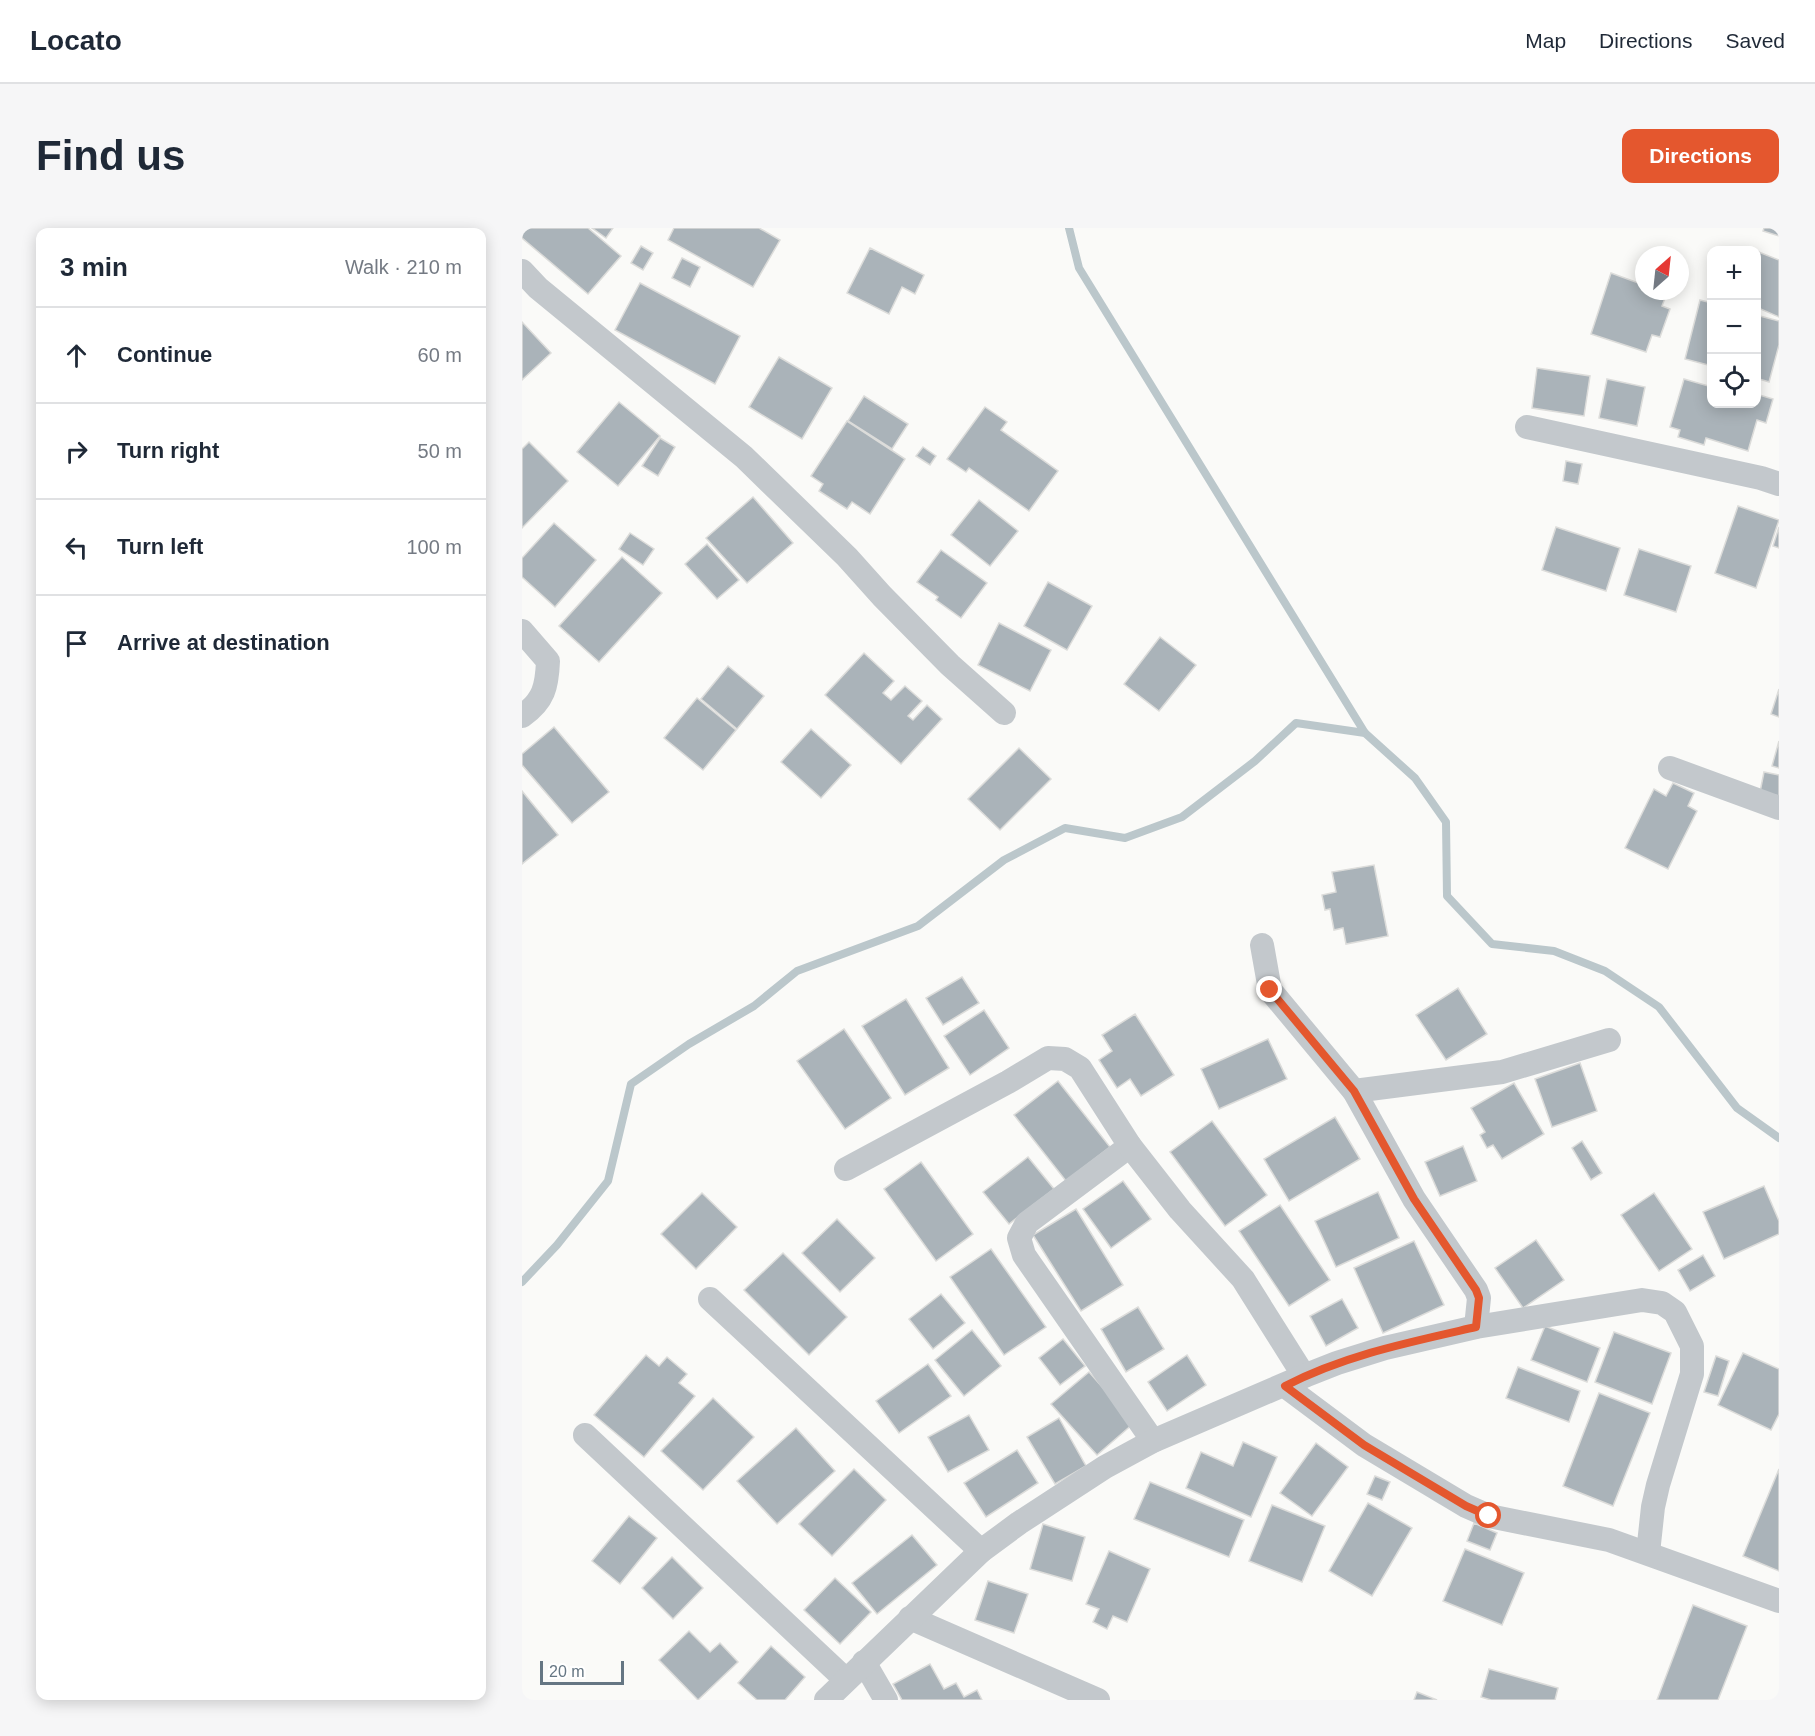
<!DOCTYPE html>
<html lang="en">
<head>
<meta charset="utf-8">
<style>
  body { margin:0; font-family:Helvetica,sans-serif; background:#f6f6f7; color:#1f2937 }
  .controls { position:absolute; right:18px; top:18px; display:grid; overflow:hidden; border-radius:12px; box-shadow:0 3px 15px #0003 }
  .controls button { width:54px; height:54px; display:grid; place-items:center; padding:0; border:0; border-bottom:2px solid #e0e1e3; background:#fff; color:#1f2937; font:30px sans-serif }
  .compass { position:absolute; left:1113px; top:18px; width:54px; height:54px; border-radius:50%; background:#fff; box-shadow:0 3px 15px #0003; rotate:27deg }
  .scale { position:absolute; left:18px; bottom:15px; width:84px; box-sizing:border-box; padding-left:6px; border:3px solid #657683; border-top:0; font-size:16px; line-height:21px; white-space:nowrap; color:#657683; -webkit-text-stroke:4px #fff; paint-order:stroke }
  .stop { position:absolute; width:18px; height:18px; margin:-14px; border:4px solid #e4572e; border-radius:50%; background:#fff }
  .stop.end { background:#e4572e; border-color:#fff; box-shadow:0 2px 6px #0008 }
  .list { margin:0; padding:0; list-style:none }
  h2 { display:flex; justify-content:space-between; align-items:center; height:78px; margin:0; padding:0 24px; font-size:26px }
  h2 small { font-size:20px; font-weight:400; color:#747a83 }
  .list li { display:grid; grid-template-columns:39px 1fr auto; gap:18px; align-items:center; box-sizing:border-box; height:96px; padding:0 24px; border-top:2px solid #e0e1e3 }
  .list b { display:block; font-size:22px; white-space:nowrap }
  .list em { font-size:20px; font-style:normal; color:#747a83 }
  .icon { flex:none; width:33px; height:33px; fill:none; stroke:currentColor; stroke-width:2; stroke-linecap:round; stroke-linejoin:round }
  .map { position:relative; flex:none; width:1257px; height:1472px; overflow:hidden; border-radius:12px }
  header { display:flex; align-items:center; gap:36px; box-sizing:border-box; height:84px; padding:0 30px; background:#fff; border-bottom:2px solid #e0e1e3 }
  header strong { font-size:28px }
  nav { display:flex; gap:33px; margin-inline-start:auto; font-size:21px }
  .intro { display:flex; align-items:center; justify-content:space-between; box-sizing:border-box; height:144px; padding:0 36px }
  h1 { margin:0; font-size:42px }
  .button { padding:15px 27px; border-radius:12px; background:#e4572e; color:#fff; font-size:21px; font-weight:700 }
  main { display:flex; gap:36px; padding:0 36px }
  aside { flex:1; background:#fff; border-radius:12px; box-shadow:0 3px 15px #0003 }
  .map>svg:first-child { display:block }
</style>
</head>
<body>
<header>
<strong>Locato</strong>
<nav><a>Map</a><a>Directions</a><a>Saved</a></nav>
</header>
<div class="intro"><h1>Find us</h1><a class="button">Directions</a></div>
<main>
<aside>
<h2>3 min<small>Walk · 210 m</small></h2>
<ul class="list">
<li><svg class="icon" aria-label="ahead" viewBox="0 0 24 24"><path d="M12 20V5M6 11l6-6 6 6"/></svg><div><b>Continue</b></div><em>60 m</em></li>
<li><svg class="icon" aria-label="right" viewBox="0 0 24 24"><path d="M7 20v-9h11M14 6l5 5-5 5"/></svg><div><b>Turn right</b></div><em>50 m</em></li>
<li><svg class="icon" aria-label="left" viewBox="0 0 24 24"><path d="M17 20v-9H6M10 6l-5 5 5 5"/></svg><div><b>Turn left</b></div><em>100 m</em></li>
<li><svg class="icon" aria-label="arrive" viewBox="0 0 24 24"><path d="M6 21V4h12l-3 4 3 4H6"/></svg><div><b>Arrive at destination</b></div></li>
</ul>
</aside>
<div class="map">
<svg width="1257" height="1472" viewBox="0 0 1257 1472">
  <rect width="100%" height="100%" fill="#fafaf8"/>
  <g fill="none" stroke-linecap="round" stroke-linejoin="round">
    <g stroke="#bbc7cb" stroke-width="8">
      <path d="M547,0L557,40L843,505"/>
      <path d="M0,1054L35,1017L86,953L109,856L167,816L232,778L275,743L396,698L482,632L543,600L603,610L660,589L733,533L774,495L843,505L893,550L924,594L925,668L970,716L1032,723L1083,743L1137,779L1215,880L1257,910"/>
    </g>
  </g>
  <g fill="#aab3b9" stroke="#dcdcda" stroke-width="1.5">
    <path d="M0,0H66L99,28L66,66L0,10Z"/>
    <path d="M70,0H91L84,10Z"/>
    <path d="M152,0H237L258,12L231,59L146,12Z"/>
    <path d="M1242,0H1257V8L1241,3Z"/>
    <path d="M119,18L131,25L121,42L109,35Z"/>
    <path d="M348,20L402,47L393,66L380,59L367,86L325,65Z"/>
    <path d="M1234,23L1257,32V89L1234,79Z"/>
    <path d="M160,30L178,39L168,59L150,50Z"/>
    <path d="M1089,45L1122,57V63L1145,65L1140,78L1148,81L1138,109L1130,107L1124,124L1069,106Z"/>
    <path d="M118,55L218,108L193,156L93,102Z"/>
    <path d="M1178,72L1190,75V138L1163,131Z"/>
    <path d="M1234,87L1257,93V117L1247,154L1234,150Z"/>
    <path d="M0,94L29,125L0,152Z"/>
    <path d="M257,129L310,160L280,211L227,179Z"/>
    <path d="M1015,140L1068,148L1062,188L1010,180Z"/>
    <path d="M1085,151L1123,159L1115,198L1077,190Z"/>
    <path d="M1162,151L1190,159V176H1234V166L1251,171L1244,195L1235,192L1226,223L1184,210L1182,217L1156,209L1158,202L1148,199Z"/>
    <path d="M342,168L386,196L370,221L326,193Z"/>
    <path d="M97,174L138,208L96,258L55,224Z"/>
    <path d="M463,179L485,194L479,202L536,243L507,283L447,240L444,244L425,231Z"/>
    <path d="M325,193L383,231L348,286L330,274L325,281L297,263L301,256L289,248Z"/>
    <path d="M138,210L153,219L136,248L120,238Z"/>
    <path d="M7,214L46,253L0,300V221Z"/>
    <path d="M401,219L414,228L408,237L394,228Z"/>
    <path d="M1044,233L1060,236L1056,256L1041,253Z"/>
    <path d="M231,269L271,315L225,355L184,310Z"/>
    <path d="M457,272L496,303L468,338L429,307Z"/>
    <path d="M1216,278L1257,292L1234,360L1193,345Z"/>
    <path d="M32,295L74,332L33,379L0,349V330Z"/>
    <path d="M1034,299L1098,320L1084,363L1020,342Z"/>
    <path d="M1257,299V320L1251,318Z"/>
    <path d="M108,305L132,321L121,337L97,321Z"/>
    <path d="M185,316L217,352L195,371L163,336Z"/>
    <path d="M1117,321L1169,338L1154,384L1102,367Z"/>
    <path d="M419,322L465,355L439,390L414,372L416,369L395,354Z"/>
    <path d="M100,329L140,365L77,434L37,398Z"/>
    <path d="M526,354L570,378L545,422L502,398Z"/>
    <path d="M477,395L529,422L508,463L456,437Z"/>
    <path d="M638,409L674,437L637,483L602,456Z"/>
    <path d="M342,425L372,453L361,465L369,472L383,458L400,473L386,488L391,492L405,477L420,491L379,536L303,467Z"/>
    <path d="M206,438L242,468L215,501L179,471Z"/>
    <path d="M1257,461V489L1249,486Z"/>
    <path d="M175,470L214,502L181,542L142,510Z"/>
    <path d="M32,499L87,564L50,595L0,537V526Z"/>
    <path d="M289,501L329,537L299,570L259,534Z"/>
    <path d="M1257,513V540L1250,538Z"/>
    <path d="M497,520L529,551L478,602L446,571Z"/>
    <path d="M1242,544L1257,547V568L1238,564Z"/>
    <path d="M1151,555L1172,565L1166,578L1175,583L1146,641L1103,620L1132,561L1144,568Z"/>
    <path d="M0,563L36,607L0,636Z"/>
    <path d="M852,637L866,708L824,716L821,700L812,702L808,681L803,682L800,667L814,664L810,644Z"/>
    <path d="M440,749L457,775L421,797L404,770Z"/>
    <path d="M936,760L965,806L924,832L894,787Z"/>
    <path d="M384,771L427,840L383,867L340,798Z"/>
    <path d="M462,782L487,820L448,847L422,808Z"/>
    <path d="M613,786L652,847L619,868L608,851L595,860L577,832L590,823L580,807Z"/>
    <path d="M322,801L369,870L323,901L275,833Z"/>
    <path d="M746,811L765,851L697,881L679,841Z"/>
    <path d="M1058,835L1075,883L1030,899L1013,851Z"/>
    <path d="M536,853L588,919L544,953L492,887Z"/>
    <path d="M992,855L1022,906L980,931L971,917L965,920L958,907L963,904L949,880Z"/>
    <path d="M813,889L838,931L767,973L742,931Z"/>
    <path d="M690,893L745,967L703,998L648,924Z"/>
    <path d="M1060,913L1080,945L1069,952L1050,920Z"/>
    <path d="M941,918L955,953L918,968L903,934Z"/>
    <path d="M506,929L532,961L487,996L461,964Z"/>
    <path d="M399,934L451,1006L414,1033L362,961Z"/>
    <path d="M601,953L629,991L589,1020L561,981Z"/>
    <path d="M1242,958L1257,993V1006L1202,1031L1181,984Z"/>
    <path d="M856,964L877,1010L814,1039L793,993Z"/>
    <path d="M180,965L215,999L174,1041L139,1006Z"/>
    <path d="M1132,965L1170,1021L1137,1043L1099,987Z"/>
    <path d="M758,977L808,1052L767,1078L717,1003Z"/>
    <path d="M554,981L601,1057L559,1083L511,1007Z"/>
    <path d="M315,991L353,1030L318,1064L280,1025Z"/>
    <path d="M1014,1012L1042,1052L1001,1080L973,1040Z"/>
    <path d="M892,1013L922,1077L861,1105L832,1040Z"/>
    <path d="M469,1021L524,1099L482,1127L428,1049Z"/>
    <path d="M261,1025L325,1089L287,1127L222,1062Z"/>
    <path d="M1181,1027L1193,1048L1168,1063L1156,1042Z"/>
    <path d="M419,1066L443,1095L411,1121L387,1091Z"/>
    <path d="M820,1071L836,1100L804,1118L788,1088Z"/>
    <path d="M616,1079L642,1121L604,1144L579,1101Z"/>
    <path d="M1023,1098L1078,1120L1065,1154L1009,1132Z"/>
    <path d="M450,1102L479,1138L442,1168L413,1132Z"/>
    <path d="M1092,1104L1149,1125L1130,1176L1073,1154Z"/>
    <path d="M541,1111L563,1138L538,1157L517,1130Z"/>
    <path d="M1221,1125L1257,1141V1186L1249,1202L1196,1177Z"/>
    <path d="M124,1127L137,1138L145,1129L165,1146L157,1155L173,1168L122,1229L72,1187Z"/>
    <path d="M665,1127L684,1157L645,1183L626,1154Z"/>
    <path d="M1194,1128L1207,1133L1196,1168L1182,1164Z"/>
    <path d="M406,1136L429,1168L377,1205L354,1173Z"/>
    <path d="M996,1139L1058,1163L1047,1194L984,1170Z"/>
    <path d="M567,1144L612,1195L575,1227L529,1176Z"/>
    <path d="M1077,1165L1128,1185L1091,1278L1041,1258Z"/>
    <path d="M191,1170L232,1209L181,1262L139,1223Z"/>
    <path d="M447,1187L467,1222L426,1244L406,1209Z"/>
    <path d="M537,1190L564,1238L533,1256L505,1209Z"/>
    <path d="M274,1200L313,1243L255,1296L215,1253Z"/>
    <path d="M721,1214L755,1229L729,1289L664,1260L679,1224L711,1238Z"/>
    <path d="M794,1215L826,1239L790,1288L758,1265Z"/>
    <path d="M495,1222L516,1255L464,1289L442,1255Z"/>
    <path d="M332,1241L364,1272L310,1328L277,1296Z"/>
    <path d="M1257,1241V1343L1221,1328Z"/>
    <path d="M853,1248L868,1254L860,1272L845,1266Z"/>
    <path d="M628,1254L722,1292L707,1329L612,1291Z"/>
    <path d="M846,1275L890,1300L850,1368L807,1343Z"/>
    <path d="M750,1277L803,1298L780,1354L727,1333Z"/>
    <path d="M107,1288L135,1310L98,1356L70,1333Z"/>
    <path d="M952,1295L975,1305L968,1322L945,1313Z"/>
    <path d="M521,1296L563,1309L550,1353L508,1341Z"/>
    <path d="M390,1307L415,1337L355,1386L330,1355Z"/>
    <path d="M943,1321L1002,1345L980,1397L921,1373Z"/>
    <path d="M587,1323L628,1341L605,1394L591,1388L585,1401L571,1394L577,1381L564,1376Z"/>
    <path d="M150,1329L181,1360L151,1391L120,1360Z"/>
    <path d="M313,1350L349,1384L318,1416L282,1382Z"/>
    <path d="M466,1353L506,1366L492,1405L453,1392Z"/>
    <path d="M1171,1377L1225,1398L1196,1472H1135Z"/>
    <path d="M167,1403L188,1424L198,1415L216,1434L176,1472L137,1432Z"/>
    <path d="M249,1418L283,1449L263,1472H235L216,1455Z"/>
    <path d="M408,1436L422,1461L434,1455L442,1469L455,1462L460,1472H380L371,1456Z"/>
    <path d="M967,1441L1036,1460L1033,1472H969L959,1469Z"/>
    <path d="M895,1464L915,1472H892Z"/>
  </g>
  <g fill="none" stroke-linecap="round" stroke-linejoin="round">
    <g stroke="#c3c8cc" stroke-width="24">
      <path d="M0,43L16,60L222,229L325,329L360,368L428,437L482,485"/>
      <path d="M1005,199L1239,250L1257,256"/>
      <path d="M0,403L26,433C25,458 22,473 0,488"/>
      <path d="M1148,540L1257,580"/>
      <path d="M740,717L748,762L832,863L892,971L954,1062L957,1070L954,1099"/>
      <path d="M832,863L980,844L1087,812"/>
      <path d="M608,918L505,995L497,1010L502,1027L631,1213"/>
      <path d="M324,941L486,854L526,830L543,831L558,840L608,918L658,982L721,1051L782,1148"/>
      <path d="M188,1071L459,1323"/>
      <path d="M763,1158L842,1217L944,1278L967,1288L1087,1312L1257,1373"/>
      <path d="M63,1207L324,1452"/>
      <path d="M388,1390L576,1472"/>
      <path d="M342,1434L364,1472"/>
      <path d="M304,1472L459,1323L497,1295L583,1239L631,1213L782,1148L815,1135L863,1120L954,1099L1120,1072L1140,1075L1153,1084L1170,1118V1146L1136,1257L1131,1279L1126,1325"/>
    </g>
  </g>
  <g fill="none" stroke-linecap="round" stroke-linejoin="round">
    <path stroke="#e4572e" stroke-width="8" d="M748,762L832,863L892,971L954,1062L957,1070L954,1099C888,1114 823,1127 763,1158L842,1217L944,1278L967,1288"/>
  </g>
</svg>
<div class="controls">
<button>+</button>
<button>−</button>
<button><svg class="icon" aria-label="locate" viewBox="0 0 24 24"><circle cx="12" cy="12" r="6"/><path d="M12 2v4M12 18v4M2 12h4M18 12h4"/></svg></button>
</div>
<svg class="compass" viewBox="-18 -18 36 36"><path d="M0-13l5 13h-10z" fill="#e53935"/><path d="M0 13l5-13h-10z" fill="#747a83"/></svg>
<div class="scale">20 m</div>
<div class="stop" style="left:967px;top:1288px"></div>
<div class="stop end" style="left:748px;top:762px"></div>
</div>
</main>
</body>
</html>
